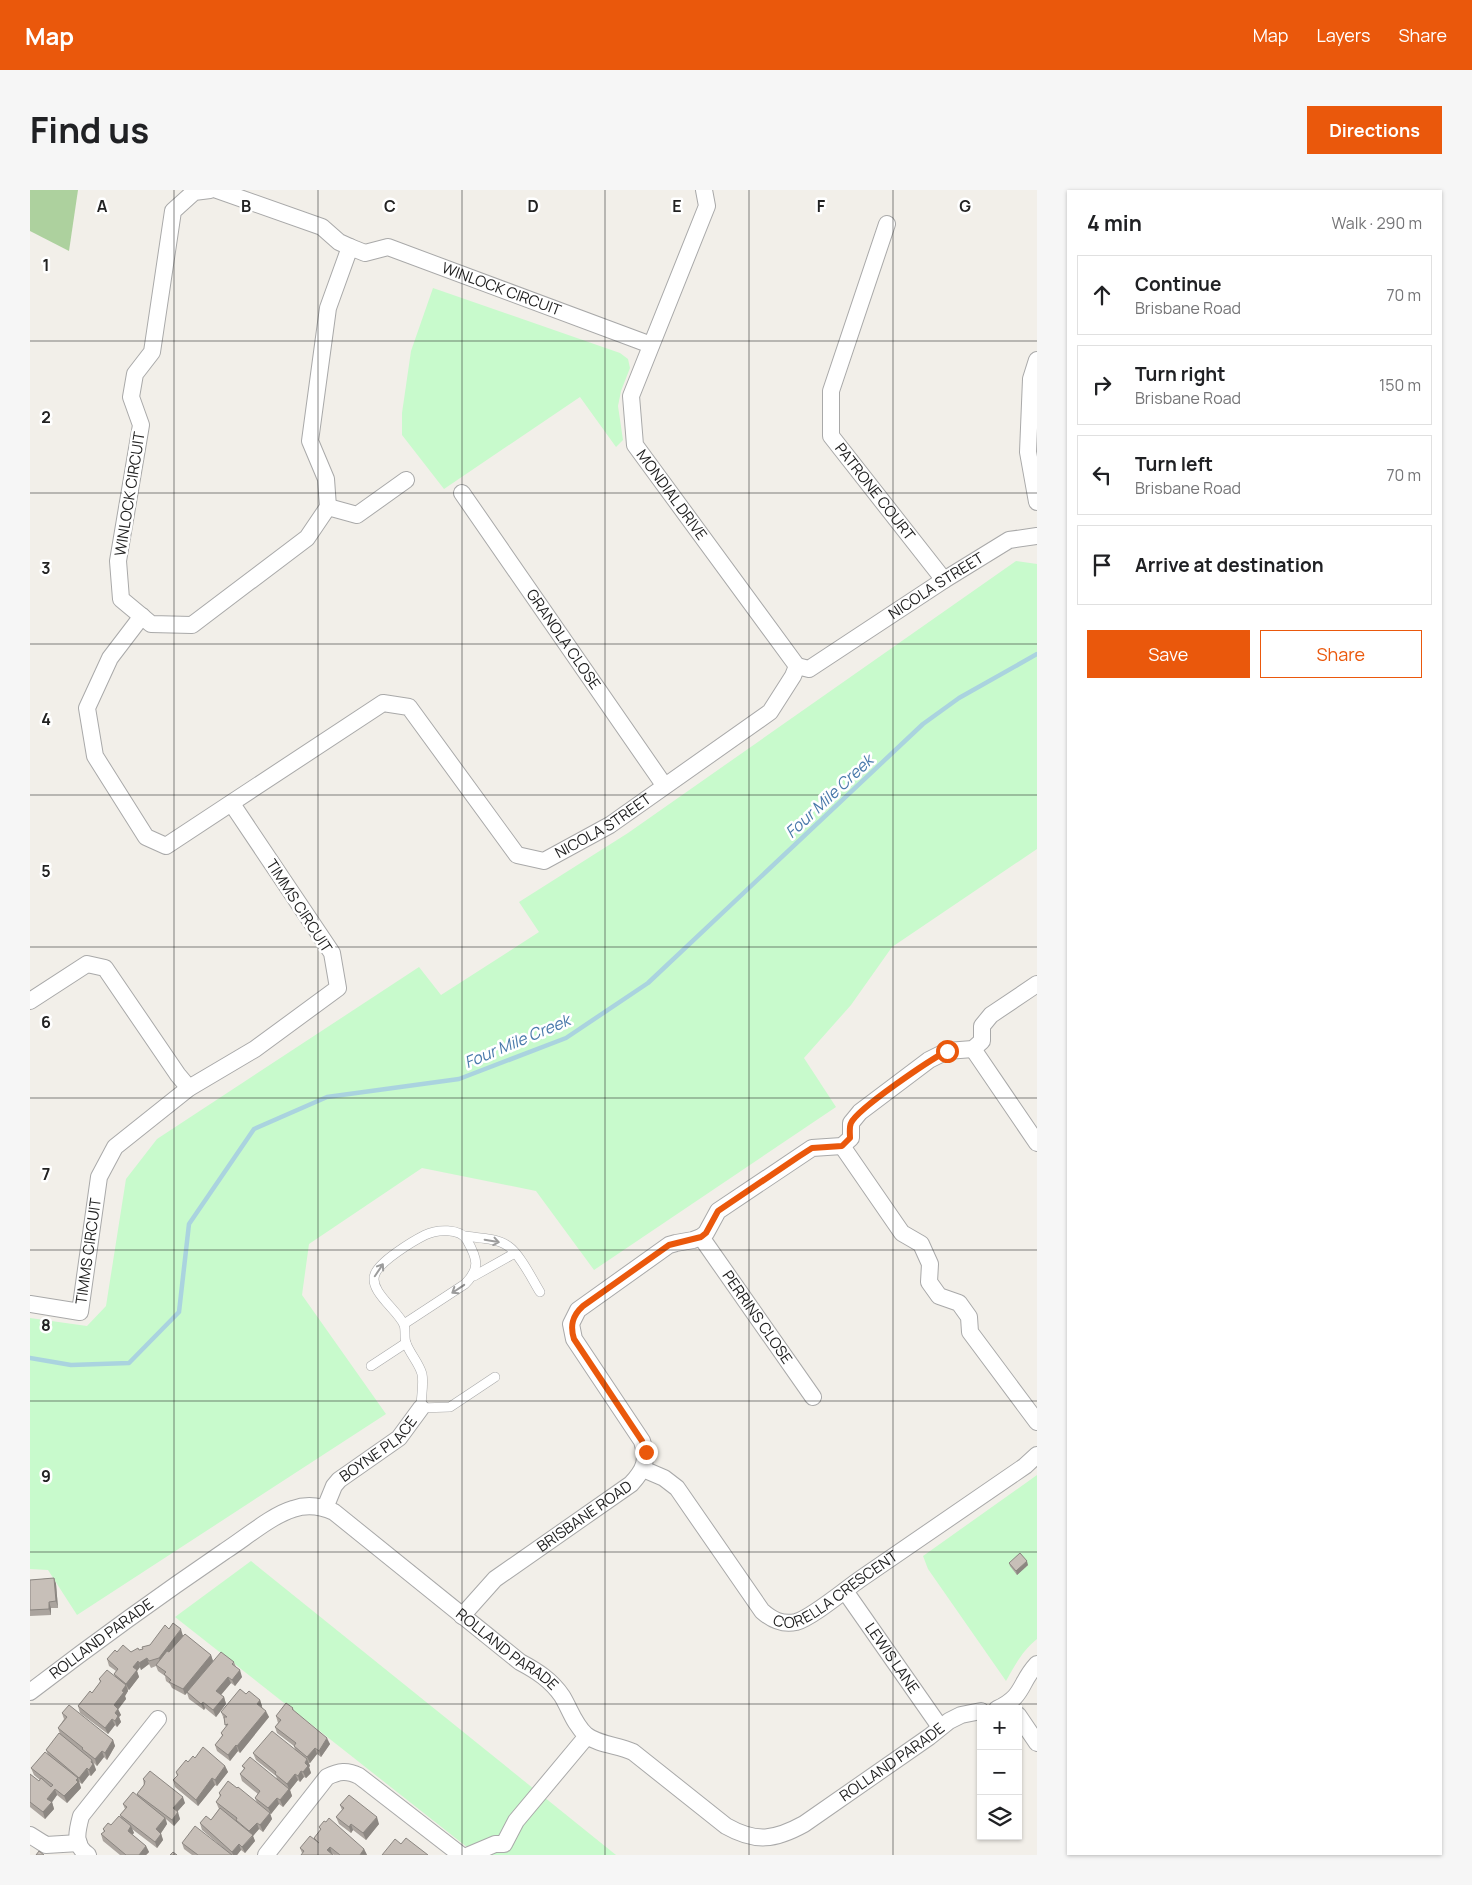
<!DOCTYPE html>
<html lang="en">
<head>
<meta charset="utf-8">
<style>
  body { margin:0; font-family:Manrope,sans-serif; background:#f6f6f6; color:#202124 }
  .controls { position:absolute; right:15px; bottom:15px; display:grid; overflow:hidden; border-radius:0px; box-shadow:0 1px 4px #0004 }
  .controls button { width:45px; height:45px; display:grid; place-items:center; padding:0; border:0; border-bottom:1px solid #e0e0e0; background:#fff; color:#202124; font:25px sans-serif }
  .stop { position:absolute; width:15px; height:15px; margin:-11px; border:4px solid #ea580c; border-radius:50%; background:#fff }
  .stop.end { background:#ea580c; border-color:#fff; box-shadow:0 1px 5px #0008 }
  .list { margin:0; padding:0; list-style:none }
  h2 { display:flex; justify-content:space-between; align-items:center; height:65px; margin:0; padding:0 20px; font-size:21px }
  h2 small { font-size:16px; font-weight:400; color:#757577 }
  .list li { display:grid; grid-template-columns:32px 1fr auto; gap:15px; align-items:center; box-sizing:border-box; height:80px; margin:0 10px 10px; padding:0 10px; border:1px solid #e0e0e0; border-radius:0px }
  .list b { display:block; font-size:19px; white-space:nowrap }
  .list p { margin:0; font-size:16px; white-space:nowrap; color:#757577 }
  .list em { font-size:16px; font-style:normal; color:#757577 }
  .actions { display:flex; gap:10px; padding:15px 20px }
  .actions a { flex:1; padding:11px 0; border:1px solid #ea580c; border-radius:0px; text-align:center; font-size:18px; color:#ea580c }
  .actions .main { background:#ea580c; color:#fff }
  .icon { flex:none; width:28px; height:28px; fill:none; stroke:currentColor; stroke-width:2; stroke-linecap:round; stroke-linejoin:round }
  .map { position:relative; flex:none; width:1007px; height:1665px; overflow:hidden; border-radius:0px }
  header { display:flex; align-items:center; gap:30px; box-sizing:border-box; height:70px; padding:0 25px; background:#ea580c; color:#fff }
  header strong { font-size:24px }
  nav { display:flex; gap:28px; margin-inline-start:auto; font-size:18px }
  .intro { display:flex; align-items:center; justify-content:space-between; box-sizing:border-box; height:120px; padding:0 30px }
  h1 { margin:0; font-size:35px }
  .button { padding:12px 22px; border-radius:0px; background:#ea580c; color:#fff; font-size:18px; font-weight:700 }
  main { display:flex; gap:30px; padding:0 30px }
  aside { flex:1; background:#fff; border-radius:0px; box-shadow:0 1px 4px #0004 }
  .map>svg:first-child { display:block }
</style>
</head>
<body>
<header>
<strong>Map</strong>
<nav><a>Map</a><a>Layers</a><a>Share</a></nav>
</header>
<div class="intro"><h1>Find us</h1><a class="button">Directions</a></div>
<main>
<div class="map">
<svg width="1007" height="1665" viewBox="0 0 1007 1665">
  <rect width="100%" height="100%" fill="#f2efe9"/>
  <path fill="#add19e" d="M0,0H48L39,61L0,41Z"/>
  <g fill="#c8facc">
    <path d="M403,98L590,163L598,169L600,178L591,201L588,216L593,250L586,257L550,207L414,299L372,245V223L381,161Z"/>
    <path d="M986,371L1007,374V659L862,757L821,815L774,868L806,917L564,1080L506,1001L392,978L279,1054L272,1105L356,1224L47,1425L18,1380L0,1379V1128L57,1136L76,1116L96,989L127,949L389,777L411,805L509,742L489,712L598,643Z"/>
    <path d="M1007,1285V1449C993,1460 985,1475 976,1491L898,1379L893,1366Z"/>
    <path d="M221,1371L586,1665H447L145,1427Z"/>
  </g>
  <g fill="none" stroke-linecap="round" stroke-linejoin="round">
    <path stroke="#aad3df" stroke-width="4.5" d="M0,1168L41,1175L99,1173L149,1122L159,1034L224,939L297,907L429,889L536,848L618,793L893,534L929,508L1007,464"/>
    <defs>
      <g id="lane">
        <path d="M435,1046C448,1048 467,1048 478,1056C490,1064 502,1089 510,1102"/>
        <path d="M444,1086L485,1063"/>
        <path d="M374,1134L435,1094C451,1078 447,1068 437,1050C430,1038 407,1039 395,1045C383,1051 350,1071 345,1084C338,1101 369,1121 374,1135C376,1140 374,1148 376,1153C380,1164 389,1173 392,1184C394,1194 391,1207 391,1218L420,1217L465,1187"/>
        <path d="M341,1176L376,1153"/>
      </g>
      <g id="street">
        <path id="s1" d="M180,0L164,2L143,21L122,162L105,184L101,207L111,235L88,371L91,409L121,434L162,435L277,348L298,317L296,289L280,251L298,118L320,57L335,63L358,57L621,155"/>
        <path d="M187,0L292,37L309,52L320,57"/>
        <path id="s2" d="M674,0L677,16L601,206L605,255L767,476"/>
        <path id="s3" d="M857,34L801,201V246L914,390"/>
        <path d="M1007,170L1001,189L998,262L1007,312"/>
        <path id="s4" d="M432,303L634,595"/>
        <path d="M298,317L327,325L376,290"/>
        <path id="s5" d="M112,426L80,468L57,518L65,566L116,647L136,656L353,513L379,517L487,665L514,671L580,635L740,522L763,486L767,476L779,479L914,390L979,350L1007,346"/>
        <path d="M0,811L57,774L75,778L148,885L159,898"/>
        <path d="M943,859L1007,953"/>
        <path d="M812,956L872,1043L891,1054L900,1074L899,1092L909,1106L929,1113L939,1127L940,1142L1007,1232"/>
        <path id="s6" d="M671,1047L783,1207"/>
        <path id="s7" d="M0,1114L50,1122L69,987L85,957L159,898L225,859L308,798L302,763L202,614"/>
        <path id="s8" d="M613,1279L634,1288L647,1298L732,1421C742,1430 752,1435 766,1432C781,1428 815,1400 829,1390C885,1352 940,1314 995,1276L1007,1265"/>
        <path id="s9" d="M295,1318L304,1296L309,1290L369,1248L391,1218"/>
        <path id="s10" d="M815,1401L910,1537"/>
        <path id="s11" d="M432,1426L465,1389L601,1294C615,1279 618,1270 612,1251L544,1149L541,1134L548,1120L639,1055L646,1053L663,1050L671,1047L676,1043L688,1021L782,958L812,956L821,948V933L830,922L899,870L917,861L943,859L952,851V836L961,825L1007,794"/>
        <path id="s12" d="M0,1502C64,1453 129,1406 195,1361C214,1349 242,1325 263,1319C277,1314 291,1316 304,1322L490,1472C507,1481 521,1490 532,1506C540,1519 544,1534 556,1545C569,1555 588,1555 603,1562L696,1636C726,1653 745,1650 774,1634L899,1547L919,1531L931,1525L951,1521"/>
        <path d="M967,1519C995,1506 989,1493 1007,1474"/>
        <path d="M988,1525L1007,1553"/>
        <path d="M0,1645L16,1655L49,1653"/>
        <path d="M58,1665C43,1655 47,1641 51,1626L128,1529"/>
        <path d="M236,1665L297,1587C309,1581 317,1580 329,1586L431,1665"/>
        <path d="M439,1665L465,1654H474L486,1631L557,1546"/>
      </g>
    </defs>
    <use href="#lane" stroke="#a9a9a9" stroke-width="10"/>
    <use href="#street" stroke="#a9a9a9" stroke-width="18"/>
    <use href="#lane" stroke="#fff" stroke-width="9"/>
    <use href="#street" stroke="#fff" stroke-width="16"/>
  </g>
  <g fill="#aba49e">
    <path d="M979,1373L998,1375L987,1385L980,1376Z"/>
    <path d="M24,1388L26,1394L28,1418H21V1425L0,1426V1390Z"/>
    <path d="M139,1439L153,1445L181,1465L183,1471L204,1472L206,1477L212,1487L205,1496L201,1493L191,1505L194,1507L196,1514L186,1527L175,1518L174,1520L159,1509L157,1503L155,1505L142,1498L140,1494L136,1491L135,1486L128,1481L126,1476L121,1478L119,1474L111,1480L110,1477L107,1481L109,1487L99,1500L98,1499V1501L95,1506L96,1509L88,1519L91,1525L89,1527L91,1532L87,1537L85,1535L78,1544L50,1523L48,1516L62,1503L70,1492L69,1489L85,1486L84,1484L86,1481L79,1476L77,1469L87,1462H101L113,1459L120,1455Z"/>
    <path d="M216,1504L230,1510L232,1516V1517L239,1527L210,1563L208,1561L200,1571L187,1561L185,1555L192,1546L191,1543L196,1537L194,1529L191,1522Z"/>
    <path d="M263,1518L264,1521L300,1554L291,1567L287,1564L280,1573H279L280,1576L279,1577L281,1583L276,1588L274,1587L270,1592L268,1590L260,1600L262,1606L253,1617L249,1614L241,1624H240L242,1629L233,1642L229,1639L223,1646L225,1651L215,1663L211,1660L207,1665H162L154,1659L152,1653L193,1658L172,1640L170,1633L181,1630L189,1619L186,1612L190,1607L189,1603L227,1613L225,1608L228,1604L212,1591L210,1584L214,1579L212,1576L247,1589L246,1586L226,1570L223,1563L265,1560L264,1556L247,1543L245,1537L248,1533L246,1526Z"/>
    <path d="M32,1523L83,1550L85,1556L77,1570L74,1567L67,1576L64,1573L66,1580L61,1586L59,1585L52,1594L49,1592L51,1598L37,1613L27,1605L22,1612L24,1619L15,1629L0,1617V1584L9,1591L10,1590L4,1585L1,1578L18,1565L16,1560L30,1544L28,1538L34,1529Z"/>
    <path d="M165,1568L195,1576L198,1582L187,1596L185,1595L168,1616L145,1597L143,1590L147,1586L146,1582L158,1572Z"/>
    <path d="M113,1589L155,1613L147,1622L150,1629L144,1636L136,1629L137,1634L131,1643L133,1650L127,1658L102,1639L104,1643L102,1644L116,1656L119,1662L116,1665H90L73,1651L71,1644L74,1642L73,1639L81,1635L91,1628L90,1625L95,1619L93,1614L108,1606L107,1604L114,1595Z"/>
    <path d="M310,1615L349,1634L336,1650L323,1640L321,1643L309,1634L306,1627L312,1620Z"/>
    <path d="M289,1637L334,1659L337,1665H304L302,1664L272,1663L270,1658L284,1649L290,1640Z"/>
  </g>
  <g fill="#8b8681">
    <path d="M997,1371L998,1375L987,1385L986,1381Z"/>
    <path d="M24,1388L26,1394L28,1418L26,1411Z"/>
    <path d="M19,1412L21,1418V1425L19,1419Z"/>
    <path d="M151,1439L153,1446L131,1474L129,1468Z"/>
    <path d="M181,1465L183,1471L155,1505L153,1499Z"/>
    <path d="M117,1468L119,1474L111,1480L109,1473Z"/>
    <path d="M108,1471L110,1477L107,1481L109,1487L99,1500L96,1494L103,1477Z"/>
    <path d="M210,1480L212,1487L205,1496L202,1490Z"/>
    <path d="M198,1487L201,1493L189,1507L186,1501Z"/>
    <path d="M96,1495L98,1501L95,1506L96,1509L87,1521L88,1519L91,1525L89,1527L91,1532L87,1537L85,1531L84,1515L92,1501Z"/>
    <path d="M194,1507L196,1514L186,1527L183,1520Z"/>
    <path d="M230,1510L232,1516L230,1520L227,1514Z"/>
    <path d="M173,1512L175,1518L174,1520L171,1514Z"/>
    <path d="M236,1521L239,1527L210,1563L207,1556Z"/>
    <path d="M82,1529L85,1535L78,1544L75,1538Z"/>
    <path d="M297,1548L300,1554L291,1567L289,1561Z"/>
    <path d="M83,1550L85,1556L77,1570L75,1563Z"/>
    <path d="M206,1555L208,1561L200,1571L198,1565Z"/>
    <path d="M285,1558L287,1564L280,1573L277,1567Z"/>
    <path d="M72,1561L74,1567L67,1576L65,1569Z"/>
    <path d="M277,1569L280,1576L279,1577L281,1583L276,1588L273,1582L275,1573Z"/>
    <path d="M62,1570L66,1580L61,1586L59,1580L61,1572Z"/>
    <path d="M195,1576L198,1582L187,1596L185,1590Z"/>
    <path d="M57,1578L59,1585L52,1594L49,1588Z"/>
    <path d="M271,1581L274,1587L270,1592L268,1586Z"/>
    <path d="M265,1584L268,1590L260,1600L262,1606L253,1617L250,1610L259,1599L257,1594Z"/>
    <path d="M48,1588L51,1598L37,1613L34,1606Z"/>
    <path d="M182,1588L185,1595L168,1616L166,1610Z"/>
    <path d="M25,1599L27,1605L20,1615L22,1612L24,1619L15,1629L13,1622L17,1609Z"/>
    <path d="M153,1607L155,1613L145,1624L143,1618Z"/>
    <path d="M247,1608L249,1614L241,1624L238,1618Z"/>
    <path d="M148,1622L150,1629L144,1636L142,1630Z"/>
    <path d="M240,1623L242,1629L233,1642L230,1635Z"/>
    <path d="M347,1627L349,1634L336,1650L333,1643Z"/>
    <path d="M135,1628L137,1634L129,1646L126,1639Z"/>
    <path d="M227,1633L229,1639L223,1646L225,1651L215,1663L212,1657L222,1647L219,1641Z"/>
    <path d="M321,1634L323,1640L321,1643L319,1637Z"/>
    <path d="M101,1636L104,1643L100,1647L98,1641Z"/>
    <path d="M131,1644L133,1650L127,1658L125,1652Z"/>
    <path d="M209,1654L211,1660L207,1665H203L202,1662Z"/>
    <path d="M116,1656L119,1662L116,1665H109Z"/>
    <path d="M300,1657L302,1664L301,1665L297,1660Z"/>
    <path d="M334,1659L337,1665H330Z"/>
  </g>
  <g fill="#c7bfb8" stroke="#8b8681">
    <path d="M990,1363L997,1371L986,1381L979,1373Z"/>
    <path d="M24,1388L26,1411L19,1412V1419L0,1420V1390Z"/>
    <path d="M143,1433L151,1439L129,1468L119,1471L117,1468L109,1473L108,1471L103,1477L107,1480L96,1494L84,1484L88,1479L77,1469L85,1460L87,1462L93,1455L101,1462L108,1458L109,1460L113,1459L112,1457L120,1455L135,1435L139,1439Z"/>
    <path d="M155,1444L181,1465L153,1499L139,1492L141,1490L134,1484L136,1482L126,1475L137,1461L139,1462Z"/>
    <path d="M191,1462L204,1472L202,1474L210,1480L202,1490L198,1487L186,1501L194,1507L183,1520L173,1512L171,1514L157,1502Z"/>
    <path d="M77,1480L96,1495L92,1501L94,1502L84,1515L88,1519L85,1523L88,1526L85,1531L82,1529L75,1538L48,1516L60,1501L62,1503L71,1491L69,1489Z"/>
    <path d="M210,1499L216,1504L219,1501L230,1510L227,1514L236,1521L207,1556L206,1555L198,1565L185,1555L193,1545L191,1543L198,1534L195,1535L194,1527H197L191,1522Z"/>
    <path d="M256,1513L263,1518L262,1519L297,1548L289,1561L285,1558L277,1567L264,1556L266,1553L245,1537L251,1530L246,1526Z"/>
    <path d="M39,1515L83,1550L75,1563L72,1561L65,1569L52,1559L53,1558L28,1538L37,1527L32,1523Z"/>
    <path d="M242,1541L277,1569L275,1573L278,1576L273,1582L271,1581L268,1586L265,1584L257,1594L245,1584L246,1582L223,1563Z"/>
    <path d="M29,1543L62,1570L61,1572L63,1574L59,1580L57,1578L49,1588L16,1560Z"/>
    <path d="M173,1557L195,1576L185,1590L182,1588L166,1610L143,1590L148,1585L146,1582L156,1570L158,1572L163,1566L165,1568Z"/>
    <path d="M15,1562L48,1588L46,1590L48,1592L34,1606L25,1599L17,1609L22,1612L13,1622L0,1612V1584L9,1591L11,1588L21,1597L23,1595L1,1578Z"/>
    <path d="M220,1567L259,1599L250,1610L247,1608L238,1618L225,1608L230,1601L210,1584L215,1578L212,1576Z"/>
    <path d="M120,1581L153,1607L143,1618L148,1622L142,1630L107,1604L114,1595L115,1591L113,1589Z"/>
    <path d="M198,1591L207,1598L208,1597L240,1623L230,1635L227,1633L219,1641L206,1630L207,1628L186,1612L191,1605L189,1603Z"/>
    <path d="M103,1602L135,1628L126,1639L131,1644L125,1652L90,1625L97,1617L93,1614Z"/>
    <path d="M319,1605L347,1627L333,1643L321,1634L319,1637L306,1627L314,1618L310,1615Z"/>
    <path d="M190,1618L223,1645L212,1657L209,1654L202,1662L170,1633L176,1626L181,1630Z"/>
    <path d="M89,1626L101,1636L98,1641L116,1656L109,1665H96L71,1644L75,1641L73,1639L78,1633L81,1635Z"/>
    <path d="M299,1628L334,1659L330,1665H310L300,1657L297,1660L303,1665H271L274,1661L270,1658L280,1646L289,1653L284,1648L291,1639L289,1637L294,1631L296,1632Z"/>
    <path d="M165,1636L202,1665H168L152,1653Z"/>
    <path d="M376,1648L398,1665H352L365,1649L371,1654Z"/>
    <path d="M9,1661L14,1665H6Z"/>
    <path d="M143,1662L147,1665H140Z"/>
  </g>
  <defs><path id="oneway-shaft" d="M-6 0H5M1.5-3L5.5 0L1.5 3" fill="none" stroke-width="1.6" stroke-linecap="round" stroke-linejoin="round" transform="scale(1.25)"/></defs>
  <g stroke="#9c9c9c">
    <use href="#oneway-shaft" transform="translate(462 1051) rotate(10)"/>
    <use href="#oneway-shaft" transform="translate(349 1080) rotate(-56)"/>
    <use href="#oneway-shaft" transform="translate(428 1099) rotate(146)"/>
  </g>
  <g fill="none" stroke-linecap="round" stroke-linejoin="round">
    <path stroke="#ea580c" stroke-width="6" d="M616,1262L612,1251L544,1149C540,1136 542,1126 553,1116L639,1055L671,1047L676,1043L688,1021L768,967L782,958L812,956L820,948C820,944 819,937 821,933C828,918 900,870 917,861"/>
  </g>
  <path fill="none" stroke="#222" stroke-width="1" stroke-opacity="0.55" d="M144,0V1665M288,0V1665M432,0V1665M575,0V1665M719,0V1665M863,0V1665M0,151H1007M0,303H1007M0,454H1007M0,605H1007M0,757H1007M0,908H1007M0,1060H1007M0,1211H1007M0,1362H1007M0,1514H1007"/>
  <g text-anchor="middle" stroke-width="5" stroke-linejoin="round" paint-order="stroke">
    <g font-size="15" fill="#222" stroke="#fff">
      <text dy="5" stroke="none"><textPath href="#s1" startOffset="1135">WINLOCK CIRCUIT</textPath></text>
      <text dy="5" stroke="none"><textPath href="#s3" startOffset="292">PATRONE COURT</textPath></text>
      <text transform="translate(100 304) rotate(-81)" y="5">WINLOCK CIRCUIT</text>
      <text dy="5" stroke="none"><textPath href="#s2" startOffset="332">MONDIAL DRIVE</textPath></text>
      <text dy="5" stroke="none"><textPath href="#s5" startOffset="1260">NICOLA STREET</textPath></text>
      <text dy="5" stroke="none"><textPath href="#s4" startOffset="178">GRANOLA CLOSE</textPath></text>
      <text dy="5" stroke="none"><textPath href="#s5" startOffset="840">NICOLA STREET</textPath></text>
      <text transform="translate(269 716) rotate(57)" y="5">TIMMS CIRCUIT</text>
      <text dy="5" stroke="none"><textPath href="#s7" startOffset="112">TIMMS CIRCUIT</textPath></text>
      <text dy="5" stroke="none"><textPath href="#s6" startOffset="98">PERRINS CLOSE</textPath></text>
      <text dy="5" stroke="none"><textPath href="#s9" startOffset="82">BOYNE PLACE</textPath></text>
      <text dy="5" stroke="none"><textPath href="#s11" startOffset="159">BRISBANE ROAD</textPath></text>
      <text dy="5" stroke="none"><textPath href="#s8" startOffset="275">CORELLA CRESCENT</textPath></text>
      <text dy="5" stroke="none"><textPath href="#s12" startOffset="89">ROLLAND PARADE</textPath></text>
      <text dy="5" stroke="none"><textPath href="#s12" startOffset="584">ROLLAND PARADE</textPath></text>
      <text dy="5" stroke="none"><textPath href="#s10" startOffset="82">LEWIS LANE</textPath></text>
      <text dy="5" stroke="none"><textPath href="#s12" startOffset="1062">ROLLAND PARADE</textPath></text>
    </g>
    <g font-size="16" font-style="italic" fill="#4a7aab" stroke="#fff">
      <text transform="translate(799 606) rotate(-43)" y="6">Four Mile Creek</text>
      <text transform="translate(487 851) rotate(-23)" y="6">Four Mile Creek</text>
    </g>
  </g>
  <g font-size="16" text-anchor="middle" font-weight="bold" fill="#222" stroke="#fff" stroke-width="5" stroke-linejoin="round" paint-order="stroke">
    <text x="72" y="22">A</text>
    <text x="216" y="22">B</text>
    <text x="360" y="22">C</text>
    <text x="503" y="22">D</text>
    <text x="647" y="22">E</text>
    <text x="791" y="22">F</text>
    <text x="935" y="22">G</text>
    <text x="16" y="81">1</text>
    <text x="16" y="233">2</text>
    <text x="16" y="384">3</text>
    <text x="16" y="535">4</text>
    <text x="16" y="687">5</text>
    <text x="16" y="838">6</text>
    <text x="16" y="990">7</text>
    <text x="16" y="1141">8</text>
    <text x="16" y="1292">9</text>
  </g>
</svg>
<div class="controls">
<button>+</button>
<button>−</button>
<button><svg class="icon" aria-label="layers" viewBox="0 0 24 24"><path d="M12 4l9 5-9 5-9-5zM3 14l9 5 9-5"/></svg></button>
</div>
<div class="stop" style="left:917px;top:861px"></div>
<div class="stop end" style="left:616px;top:1262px"></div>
</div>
<aside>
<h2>4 min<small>Walk · 290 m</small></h2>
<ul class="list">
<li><svg class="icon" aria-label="ahead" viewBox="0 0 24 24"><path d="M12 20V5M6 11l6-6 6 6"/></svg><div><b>Continue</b><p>Brisbane Road</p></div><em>70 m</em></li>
<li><svg class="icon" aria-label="right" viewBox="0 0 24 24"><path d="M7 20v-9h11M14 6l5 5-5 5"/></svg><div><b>Turn right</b><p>Brisbane Road</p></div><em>150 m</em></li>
<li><svg class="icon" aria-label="left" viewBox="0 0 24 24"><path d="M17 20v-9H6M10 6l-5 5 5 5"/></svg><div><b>Turn left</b><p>Brisbane Road</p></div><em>70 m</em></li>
<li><svg class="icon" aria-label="arrive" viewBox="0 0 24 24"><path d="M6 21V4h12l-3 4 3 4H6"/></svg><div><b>Arrive at destination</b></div></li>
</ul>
<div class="actions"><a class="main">Save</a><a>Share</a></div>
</aside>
</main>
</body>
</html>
